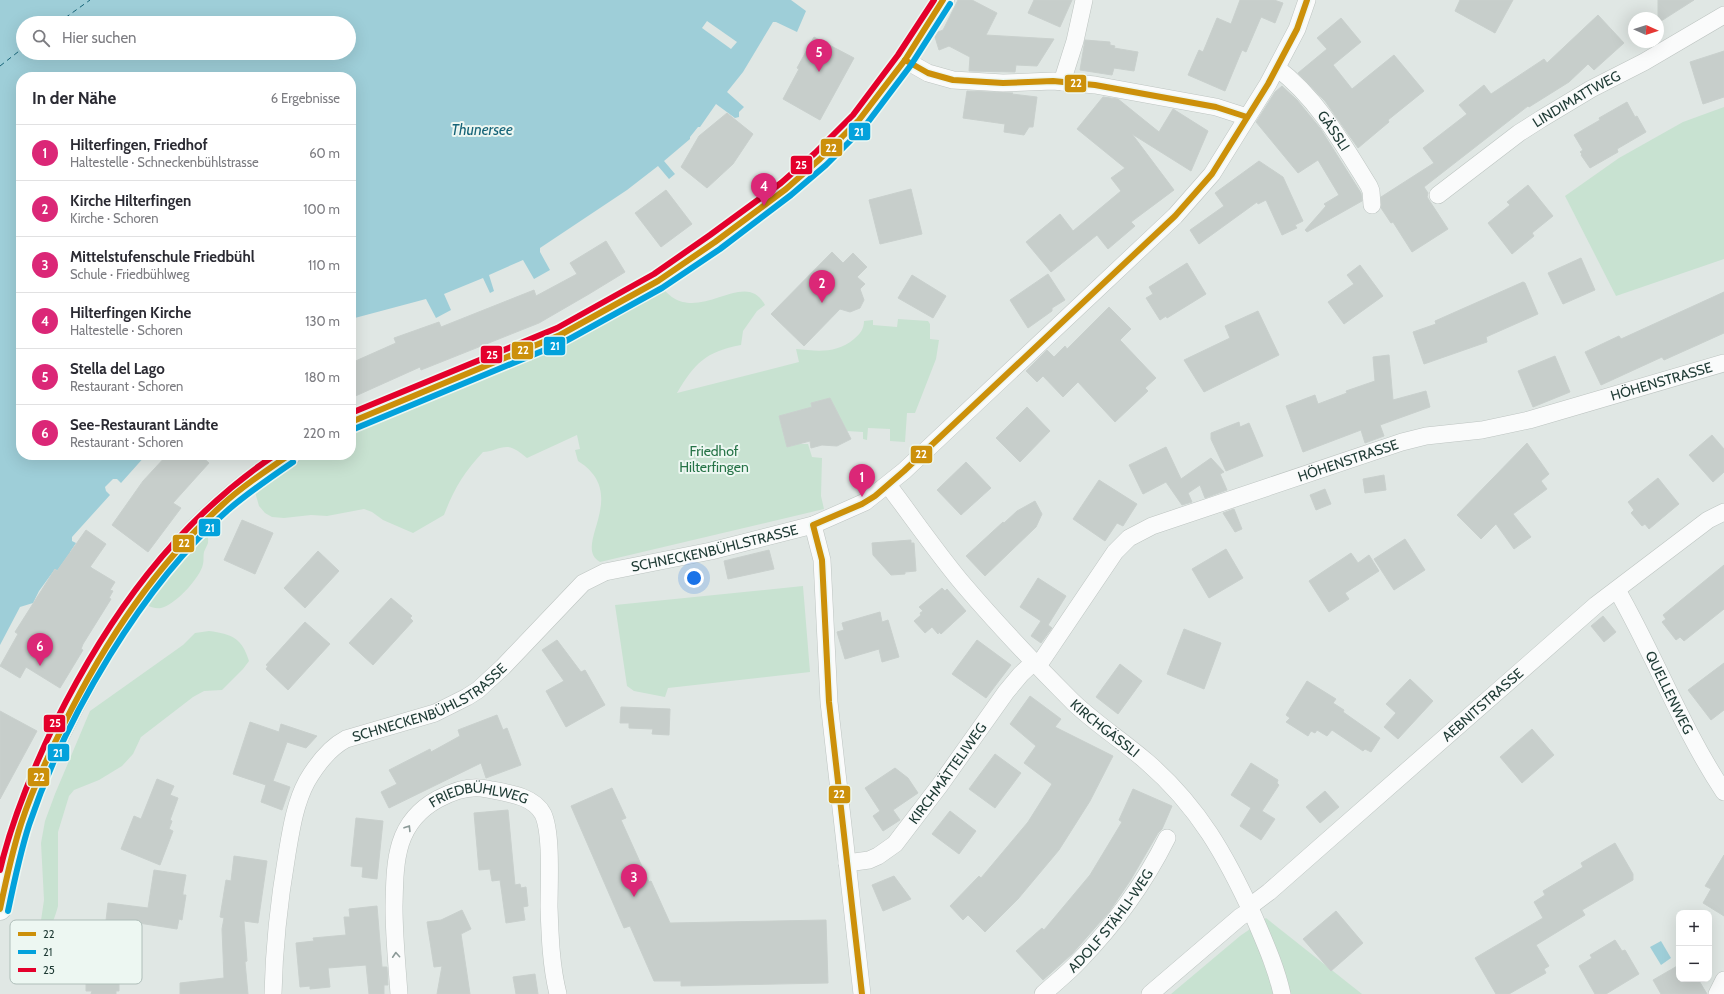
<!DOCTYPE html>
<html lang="de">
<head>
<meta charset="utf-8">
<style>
  body { margin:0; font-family:Cabin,sans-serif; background:#f7f7f7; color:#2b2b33 }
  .controls { position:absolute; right:12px; bottom:12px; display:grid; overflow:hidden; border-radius:8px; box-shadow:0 4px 16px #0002 }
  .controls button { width:36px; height:36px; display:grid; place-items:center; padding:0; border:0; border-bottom:1px solid #e1e1e2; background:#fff; color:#2b2b33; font:20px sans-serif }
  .compass { position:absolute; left:1628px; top:12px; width:36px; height:36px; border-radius:50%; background:#fff; box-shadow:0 4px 16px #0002; rotate:93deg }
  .you { position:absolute; left:694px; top:578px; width:14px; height:14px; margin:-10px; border:3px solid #fff; border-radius:50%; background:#1a73e8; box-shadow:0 0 0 6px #1a73e833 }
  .badge { display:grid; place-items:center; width:26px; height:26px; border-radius:50%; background:#db2777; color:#fff; font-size:13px; font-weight:700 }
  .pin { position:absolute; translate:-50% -33px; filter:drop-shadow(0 1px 2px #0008) }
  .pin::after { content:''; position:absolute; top:21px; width:14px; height:12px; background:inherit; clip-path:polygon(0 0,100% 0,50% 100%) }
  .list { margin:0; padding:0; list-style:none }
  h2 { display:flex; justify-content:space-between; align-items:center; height:52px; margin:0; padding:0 16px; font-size:17px }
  h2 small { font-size:13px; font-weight:400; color:#7c7c81 }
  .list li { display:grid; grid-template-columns:26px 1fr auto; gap:12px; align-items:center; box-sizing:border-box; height:56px; padding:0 16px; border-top:1px solid #e1e1e2 }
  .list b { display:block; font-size:15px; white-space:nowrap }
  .list p { margin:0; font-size:13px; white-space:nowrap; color:#7c7c81 }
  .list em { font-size:13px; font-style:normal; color:#7c7c81 }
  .icon { flex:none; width:22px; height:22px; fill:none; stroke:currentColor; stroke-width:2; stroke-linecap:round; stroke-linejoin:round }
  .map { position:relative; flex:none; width:1724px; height:994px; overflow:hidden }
  .search { position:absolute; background:#fff; box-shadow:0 4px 16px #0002; left:16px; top:16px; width:340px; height:44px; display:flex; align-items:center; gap:10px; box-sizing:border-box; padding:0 14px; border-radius:22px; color:#7c7c81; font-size:15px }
  .panel { position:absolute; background:#fff; box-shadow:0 4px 16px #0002; left:16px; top:72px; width:340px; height:388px; border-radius:16px }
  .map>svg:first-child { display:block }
</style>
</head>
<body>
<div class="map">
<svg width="1724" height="994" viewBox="0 0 1724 994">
  <rect width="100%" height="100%" fill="#e0e7e4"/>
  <g fill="#c8e2d1">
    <path d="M1724,107V259L1616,296L1565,196L1619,158L1683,122Z"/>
    <path d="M658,281C691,337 743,263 765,305L757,311L743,331L741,345C705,352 695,363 677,393L799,362L796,349C817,351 836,354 854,339C860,334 864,329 864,321L873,320V325L897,327L898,319L928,321L930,324V339L939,340L936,359L915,413H907L905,442L890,441V429L868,428L867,440L863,439V432L847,431L830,398L811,403L812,407L779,416L787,447L798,444H808L812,457L822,458L821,496L824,509L600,562C571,546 632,495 578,461L575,450L580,449L577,435L527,458C522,454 514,447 507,447C499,447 491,452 483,452C464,472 454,489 444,515L413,533L383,520L372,512L364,509L327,516L311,515L284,518L272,517L265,513L259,506L252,481L289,455H351V422Z"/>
    <path d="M204,522C206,529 209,536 208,543C207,546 205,549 204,552C203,556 204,560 203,564C201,577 174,606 161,608C156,609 151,607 146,605Z"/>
    <path d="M803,586L810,672L668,688L665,697L634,691L627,686L615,605Z"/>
    <path d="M209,631C232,634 242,638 249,661L243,669L222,690L204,691L193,697L141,737L133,754L122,766L99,780L74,790L69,796L58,832V906C55,917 49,936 38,941L44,900L41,843L45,821L55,794L90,711L183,645L195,633Z"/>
    <path d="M1266,918L1362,994H1171L1240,936Z"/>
  </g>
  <g fill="#9eced8" fill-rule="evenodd">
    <path d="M0,0H791L806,11L797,32L776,22H773L743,72L727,92L744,107L739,112V117L735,118L716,104L700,127H698L690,137V139L664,161L675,174L669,179L658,166L627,190L540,248V252L550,270L534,279L523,260L489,275L494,291L490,293L483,278L444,294L451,310L436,318L426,299L351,319V77H21V455H146L121,483L117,479H113L105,487L106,491L110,495L72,537V541L76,543L70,552L92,568L86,576L69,577L55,569L39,591L33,603L20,607L0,645ZM23,23H349V53H23Z"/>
    <path d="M1661,941L1671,958L1661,965L1650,947Z"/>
  </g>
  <path fill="#e0e7e4" d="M707,21L737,42L731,49L702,28Z"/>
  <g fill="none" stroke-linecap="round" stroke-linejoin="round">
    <g stroke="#166478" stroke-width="1" stroke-dasharray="5 4" stroke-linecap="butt">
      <path d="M58,23L90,0"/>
      <path d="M0,66L23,48"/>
    </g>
  </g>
  <g fill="#c7cecb" stroke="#c9d0cd">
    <path d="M958,0H972L997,13L986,35L1054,39L1037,66L1016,65L1015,72L969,71L970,57L949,46L939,50L935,37L938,32L943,30Z"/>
    <path d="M1034,0H1072L1060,27L1028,13Z"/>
    <path d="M1240,0H1274L1283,3L1275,23L1261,17L1246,52L1242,50L1225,91L1188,75L1199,50L1203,52L1217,18L1231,24Z"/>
    <path d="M1460,0H1513L1495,33L1455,11Z"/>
    <path d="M1658,0H1694L1658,23Z"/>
    <path d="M1598,15L1624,43L1594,70L1588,64L1569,82L1529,107L1528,106L1424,187L1428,193L1427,197L1448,229L1412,252L1393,222L1391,223L1381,208V197L1434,163L1423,148L1467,114L1459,105L1484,85L1491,94L1544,59L1547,63Z"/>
    <path d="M1341,18L1361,42L1333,65L1352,89L1394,55L1424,91L1388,120L1389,122L1358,148L1325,101L1298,73L1327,49L1317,38Z"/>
    <path d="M814,37L854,58L820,120L783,99L799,69L797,68Z"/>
    <path d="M1085,40L1110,42V45L1115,46L1114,48L1138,52L1134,71L1114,68L1112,75L1080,70Z"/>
    <path d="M1724,51V97L1703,104L1690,62Z"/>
    <path d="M1282,86L1297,100L1320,128L1361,193L1362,201L1307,232L1305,230L1326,206L1324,204L1339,195L1318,160L1298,173L1256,122L1275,92Z"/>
    <path d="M967,91L1013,93L1012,94L1037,97L1033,127H1029L1024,135L1004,132L1005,124L963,118Z"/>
    <path d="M1103,97L1118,99L1159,132L1173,109L1208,131L1191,171L1132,134L1174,190L1131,222L1135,226L1108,249L1097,235L1051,272L1026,242L1060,214L1073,231L1121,191L1111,178L1125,168L1077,129Z"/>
    <path d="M1627,102L1635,117L1637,116L1646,132L1617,149L1618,152L1590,168L1581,155L1582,154L1580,152L1583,150L1574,135L1600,120L1599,118Z"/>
    <path d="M727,113L753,134L733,164L707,188L681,167L699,136Z"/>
    <path d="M1259,161L1283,177L1303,221L1295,225L1297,228L1282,235L1266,200L1258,204L1257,202L1199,244L1190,230L1224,206L1215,193Z"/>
    <path d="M1528,185L1553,216L1532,233L1534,236L1512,254L1488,223L1510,205L1507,202Z"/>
    <path d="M911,189L922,234L880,244L869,200Z"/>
    <path d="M666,190L692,224L661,247L635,213Z"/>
    <path d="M606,241L625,272L589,294L539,323L421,370L420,367L351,398V363L396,343L394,338L439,322L441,327L534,290L536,296L577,274L570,263Z"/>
    <path d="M832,252L843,263L853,253L867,267L857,277L865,284L860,289L864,300L860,308L850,312L840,309L804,346L771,314Z"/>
    <path d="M1581,258L1595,290L1563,304L1548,273Z"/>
    <path d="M1187,263L1206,294L1167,318L1166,316L1160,320L1146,298L1153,294L1149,287Z"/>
    <path d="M1360,265L1383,296L1344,324L1328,302L1354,284L1347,275Z"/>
    <path d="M1048,274L1065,300L1052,308V311L1028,328L1010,300Z"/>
    <path d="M912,275L946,296L933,318L898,298Z"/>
    <path d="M1523,282L1525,283L1538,314L1486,337L1487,342L1424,364L1413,332L1436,324L1435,321Z"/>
    <path d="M1724,292V333L1664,360L1662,357L1601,385L1585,352L1619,336L1621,339Z"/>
    <path d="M1109,307L1131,329L1120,340L1156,378L1145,388L1148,391L1115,422L1078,382L1063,397L1043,376L1037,382L1026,371L1047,350L1054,357L1065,346L1067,349Z"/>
    <path d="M1258,311L1279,355L1204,392L1184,360L1230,338L1225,326Z"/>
    <path d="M1389,355L1393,400L1426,391L1430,407L1380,425L1384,436L1365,443L1361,430L1303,452L1286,406L1315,395L1318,404L1347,393L1346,391L1375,381L1373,357Z"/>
    <path d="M1555,356L1570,392L1533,407L1518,371Z"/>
    <path d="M830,398L851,439L837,446L822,445L811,448L810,441L787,447L779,416L812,407L811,403Z"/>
    <path d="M1027,407L1050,431L1020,462L996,438Z"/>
    <path d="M1239,422L1240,427L1249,423L1263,456L1226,471L1211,439V433Z"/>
    <path d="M1712,435L1724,449V472L1713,482L1689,455Z"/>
    <path d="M1527,443L1549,474L1541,481L1547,489L1513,514L1531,537L1514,549L1496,524L1481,539L1457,515Z"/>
    <path d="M1166,447L1181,479L1211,458L1224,472L1220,474L1227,490L1205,498L1200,485L1188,493L1192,502L1182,505L1166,482L1143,494L1129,465Z"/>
    <path d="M167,455H200L209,463L173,503L181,508L148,552L112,525L143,481Z"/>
    <path d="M966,462L991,488L961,515L937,490Z"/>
    <path d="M1384,475L1386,490L1365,493L1363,479Z"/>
    <path d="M1658,478L1679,504L1649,529L1645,524L1642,526L1631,513L1634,510L1628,502Z"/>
    <path d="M1099,480L1137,504L1123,526L1117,523L1105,541L1073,519Z"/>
    <path d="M1325,489L1331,504L1316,510L1310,495Z"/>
    <path d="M1035,501L1042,514L1036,527L985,576L966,556L1003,522L1004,523L1017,511Z"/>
    <path d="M1234,509L1242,529L1235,532L1223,513Z"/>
    <path d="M242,520L273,533L255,574L224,560Z"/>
    <path d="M86,530L106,544L90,567L115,582L110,590L113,591L109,598L111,599L83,644L81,649L83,650L60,688L26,667L20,678L0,666L18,634L15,632L55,569L57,571Z"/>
    <path d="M1405,539L1425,570L1394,590L1374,559Z"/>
    <path d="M911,540V543H914L916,571L905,572V574L891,575L873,555L872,543Z"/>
    <path d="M1226,549L1243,578L1209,598L1192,569Z"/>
    <path d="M769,550L774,569L728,579L724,561Z"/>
    <path d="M318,551L339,571L305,608L284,588Z"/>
    <path d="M1351,553L1358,563L1369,555L1379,571L1345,593L1349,599L1329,612L1309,581Z"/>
    <path d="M1724,565V609L1684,641L1680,637L1676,640L1662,622L1666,619L1663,615Z"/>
    <path d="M1038,578L1066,596L1048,625L1052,628L1041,643L1031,636L1041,621L1020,607Z"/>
    <path d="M942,588L945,591L947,589L966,611L941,634L939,632L938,634L932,627L925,633L914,621L921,615L920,613L923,611L919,607Z"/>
    <path d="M391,598L412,616L410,618L413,621L373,665L349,643Z"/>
    <path d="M880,612L882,622L888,620L899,657L882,662L879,649L845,659L837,632L844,630L842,623Z"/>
    <path d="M1603,616L1616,632L1604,642L1591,626Z"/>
    <path d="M305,622L330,644L288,690L266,669L268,666L266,665Z"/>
    <path d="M1184,629L1221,643L1204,689L1167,674Z"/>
    <path d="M557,640L581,672L585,670L605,705L566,727L546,691L564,681L542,650Z"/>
    <path d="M977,640L1011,665L986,698L952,674Z"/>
    <path d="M1724,663V710L1711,720L1688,690Z"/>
    <path d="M1120,664L1142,681L1118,714L1096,697Z"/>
    <path d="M1410,679L1433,701L1398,739L1384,727L1396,713L1386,704Z"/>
    <path d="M1307,681L1336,699L1333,703L1344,710L1343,712L1380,738L1371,752L1365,749L1363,751L1332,730L1327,736L1317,730L1315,733L1311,731L1308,736L1286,722L1290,718L1286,715Z"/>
    <path d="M1030,696L1061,719L1055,727L1113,756L1090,801L1059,850L1018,899L985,932L968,915L963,920L950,906L979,876L981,878L1028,822L1052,784L1024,763L1036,746L1010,724Z"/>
    <path d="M621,707L670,709L669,735L652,734L653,729L629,728V723H620Z"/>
    <path d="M0,711L37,731L0,799Z"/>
    <path d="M497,715L503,730L507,728L521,765L486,778L481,763L389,808L381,792L397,784L389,770L430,749L431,752L460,736L458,730Z"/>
    <path d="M250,722L279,732L281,724L317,736L306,748L287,742L273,781L290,787L282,810L261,802L266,785L233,774Z"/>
    <path d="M1532,729L1554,755L1522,783L1500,757Z"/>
    <path d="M995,754L1021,773L995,808L969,789Z"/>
    <path d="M1251,763L1278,780L1277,783L1279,785L1262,811L1275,819L1261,840L1240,826L1251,808L1231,795Z"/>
    <path d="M895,768L908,778L918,793L893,810L900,820L883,831L873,816L880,811L865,788Z"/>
    <path d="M157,779L174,786L170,795L178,798L170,820L172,821L169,829L173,831L160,865L121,849L134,816L141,819Z"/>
    <path d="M612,788L626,818L621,820L649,882L651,881L670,923L826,920L828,983L681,986V981H654L630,926L624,928L571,806Z"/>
    <path d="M1133,789L1172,806L1162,829L1158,833L1130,881L1109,912L1072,954L1043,980L1016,951L1042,928L1044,930L1090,875L1122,822L1119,820Z"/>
    <path d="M1325,791L1339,807L1320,823L1306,807Z"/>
    <path d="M508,810L515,885L520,884L521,888L526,887L528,906L523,907L525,920L506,923L500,880L492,881L490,869L479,870L474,813Z"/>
    <path d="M950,811L976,831L959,854L932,834Z"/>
    <path d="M356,818L383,821L377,879L362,877L363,867L351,866Z"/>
    <path d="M1615,843L1633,874V880L1582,910L1585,915L1536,945L1549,966L1544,969L1546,973L1509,994H1496L1475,958L1543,918L1534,902L1545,895L1543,891L1583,867L1581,863Z"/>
    <path d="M1724,855V916L1703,903L1711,889L1705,886Z"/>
    <path d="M234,856L267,861L258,923L244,921L247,961L245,962L248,994H180V983L224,978L222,929L224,918L220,917L226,880L231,881Z"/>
    <path d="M154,870L186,875L183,892V895H186L182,920L179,919L177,929L126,921L122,955H128V979H119V991H116V994H91L92,991H86V947H103L108,903L148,908Z"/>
    <path d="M894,876L911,899L883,911L872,885Z"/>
    <path d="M377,906L382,967H387L388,985H384V994H369L366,965L328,968L330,987L310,989V986L300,987L296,943L314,941L313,938L346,935L344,917H350L349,909Z"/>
    <path d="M462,910L471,929L461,934L470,994H437L442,966L434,967L427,922L441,920Z"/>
    <path d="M1336,911L1363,943L1331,971L1303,939Z"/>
    <path d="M1615,940L1622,951L1625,950L1639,974L1606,994H1595L1579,966L1592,958L1590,955Z"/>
    <path d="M1679,965V979H1698L1707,994H1661L1653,980Z"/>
    <path d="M535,974L538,994H516L513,977Z"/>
  </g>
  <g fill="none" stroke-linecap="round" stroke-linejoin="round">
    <defs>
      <g id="street">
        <path d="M905,60L928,73L953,80L1003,83L1053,81L1095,85L1216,107L1247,117"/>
        <path id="s1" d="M1277,68C1317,98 1343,144 1369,186L1371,191L1372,205"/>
        <path d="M1062,82L1075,41L1084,0"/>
        <path id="s2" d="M1438,195L1519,133L1541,119L1591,89L1644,62L1724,15"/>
        <path id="s3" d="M888,485C913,518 937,553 963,584C998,625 1035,664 1073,702C1096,724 1123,741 1147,762C1199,807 1226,856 1254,917C1265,943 1276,967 1282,994"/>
        <path d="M813,525L822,560L829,702L862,994"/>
        <path id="s4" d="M1617,590C1655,656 1682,729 1724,792"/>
        <path id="s5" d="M1038,666L1115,552L1129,538L1152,526L1402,442L1426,436L1482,430L1529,420L1724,363"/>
        <path id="s6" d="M847,863L869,860L878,856L895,844L940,785L1006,692L1021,674L1034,662"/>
        <path id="s7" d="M1249,907L1269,892L1319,848L1596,605L1708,520L1724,512"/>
        <path id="s8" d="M273,994C274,947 279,901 287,854C291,830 295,803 307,781C317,764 329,748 346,739L435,713L467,697L478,690L503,667L583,583L605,572L711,551L813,525L865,502L904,471L1175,216L1212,174L1268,84L1297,29L1307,0"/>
        <path id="s9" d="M399,994C397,965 394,936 394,907C395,863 394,823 438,799C453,791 471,785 487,789C506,793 533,795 543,814C552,833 549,884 549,907C550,936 551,966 558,994"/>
        <path id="s10" d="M1043,994C1055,983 1068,973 1079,961C1114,925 1145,882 1167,838"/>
        <path d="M1150,994L1240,917L1251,910"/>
        <path d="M1717,994L1724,980"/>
      </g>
      <g id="secondary">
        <path d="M351,422L560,335L627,299L658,281L715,242L786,189L820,159L859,120L905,60L943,0"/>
        <path d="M0,909C5,886 9,863 16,841C30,793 51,749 74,704C126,605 192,514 289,455"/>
      </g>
    </defs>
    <use href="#street" stroke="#bdc4c1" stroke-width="18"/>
    <use href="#secondary" stroke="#bcc5c2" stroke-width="23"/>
    <use href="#street" stroke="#fafbfb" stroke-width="17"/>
    <use href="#secondary" stroke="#fafbfb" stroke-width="22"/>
    <defs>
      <g id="bus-1">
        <path d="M905,60L928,73L953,80L1003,83L1053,81L1095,85L1216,107L1247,117"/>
        <path d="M351,422L560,335L658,281L715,242L786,189L820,159L859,120L905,60L943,0"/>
        <path d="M0,909C6,880 12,852 21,824C32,790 47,758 63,726C103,645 154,567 221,506C242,486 266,471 289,455"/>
        <path d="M862,994L829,702L822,560L813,525L862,504L875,496L904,471L1175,216L1212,174L1268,84L1297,29L1307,0"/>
      </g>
      <g id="bus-2">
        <path d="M354,429L564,342L662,288L720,249L791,195L826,165L865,126L911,65L950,4"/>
        <path d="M8,911C14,882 20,853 29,825C65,718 142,585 228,510C249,492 271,477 293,462"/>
      </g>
      <g id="bus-3">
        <path d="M351,413L557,328L654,274L710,235L781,183L815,153L853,115L898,55L934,0"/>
        <path d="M0,870C12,819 32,771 55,723C108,617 175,522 275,455"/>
      </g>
    </defs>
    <use href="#bus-1" stroke="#edf7f2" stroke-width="9"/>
    <use href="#bus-2" stroke="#edf7f2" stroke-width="9"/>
    <use href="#bus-3" stroke="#edf7f2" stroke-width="9"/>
    <use href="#bus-1" stroke="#cc900a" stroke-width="6"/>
    <use href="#bus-2" stroke="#03a2dc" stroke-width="6"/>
    <use href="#bus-3" stroke="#e4002b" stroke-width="6"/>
  </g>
  <defs><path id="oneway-chevron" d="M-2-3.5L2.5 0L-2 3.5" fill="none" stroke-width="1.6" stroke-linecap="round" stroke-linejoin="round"/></defs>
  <g stroke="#8c9a98">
    <use href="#oneway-chevron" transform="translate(408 828) rotate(-58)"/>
    <use href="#oneway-chevron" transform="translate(396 955) rotate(-94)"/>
  </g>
  <g text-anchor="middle" stroke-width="4" stroke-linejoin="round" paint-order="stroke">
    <g font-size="14" fill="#1e3a34" stroke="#edf7f2">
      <text dy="5" stroke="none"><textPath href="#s2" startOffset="169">LINDIMATTWEG</textPath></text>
      <text dy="5" stroke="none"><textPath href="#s1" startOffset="85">GÄSSLI</textPath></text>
      <text dy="5" stroke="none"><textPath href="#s5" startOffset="714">HÖHENSTRASSE</textPath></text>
      <text dy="5" stroke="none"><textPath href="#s5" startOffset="390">HÖHENSTRASSE</textPath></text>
      <text dy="5" stroke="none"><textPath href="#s8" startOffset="703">SCHNECKENBÜHLSTRASSE</textPath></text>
      <text dy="5" stroke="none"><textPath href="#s4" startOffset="115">QUELLENWEG</textPath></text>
      <text dy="5" stroke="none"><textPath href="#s8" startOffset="367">SCHNECKENBÜHLSTRASSE</textPath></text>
      <text dy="5" stroke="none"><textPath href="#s7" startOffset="309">AEBNITSTRASSE</textPath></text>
      <text dy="5" stroke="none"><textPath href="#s3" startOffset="327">KIRCHGÄSSLI</textPath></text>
      <text dy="5" stroke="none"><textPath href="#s6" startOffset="141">KIRCHMÄTTELIWEG</textPath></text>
      <text dy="5" stroke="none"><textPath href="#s9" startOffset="253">FRIEDBÜHLWEG</textPath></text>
      <text dy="5" stroke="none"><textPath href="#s10" startOffset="100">ADOLF STÄHLI-WEG</textPath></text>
    </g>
    <g font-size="14" fill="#267347" stroke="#edf7f2">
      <text x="714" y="456">Friedhof<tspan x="714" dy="16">Hilterfingen</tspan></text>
    </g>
    <g font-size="15" font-style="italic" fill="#166478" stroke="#edf7f2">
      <text x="482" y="135">Thunersee</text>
    </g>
  </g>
  <rect x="10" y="920" width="132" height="64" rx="6" fill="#edf7f2" stroke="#afbeb9" stroke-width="1"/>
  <rect x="18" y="932" width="18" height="4" fill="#cc900a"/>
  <rect x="18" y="950" width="18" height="4" fill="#03a2dc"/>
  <rect x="18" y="968" width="18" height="4" fill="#e4002b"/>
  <g font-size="11" fill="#1e3a34">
    <text x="43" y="938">22</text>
    <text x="43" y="956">21</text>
    <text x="43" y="974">25</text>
  </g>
  <g stroke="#edf7f2" stroke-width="1.5">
    <rect x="1064" y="74" width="23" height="19" rx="4" fill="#cc900a"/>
    <rect x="848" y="122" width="23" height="19" rx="4" fill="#03a2dc"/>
    <rect x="820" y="138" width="23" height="19" rx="4" fill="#cc900a"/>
    <rect x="790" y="155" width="23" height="20" rx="4" fill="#e4002b"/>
    <rect x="543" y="336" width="23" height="20" rx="4" fill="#03a2dc"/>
    <rect x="511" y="341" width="23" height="19" rx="4" fill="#cc900a"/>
    <rect x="480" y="345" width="23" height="19" rx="4" fill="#e4002b"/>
    <rect x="910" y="445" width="23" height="19" rx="4" fill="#cc900a"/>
    <rect x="198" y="518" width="23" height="19" rx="4" fill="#03a2dc"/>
    <rect x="172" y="534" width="23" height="19" rx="4" fill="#cc900a"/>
    <rect x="43" y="714" width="23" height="19" rx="4" fill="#e4002b"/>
    <rect x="47" y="743" width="23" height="19" rx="4" fill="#03a2dc"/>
    <rect x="27" y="767" width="23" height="20" rx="4" fill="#cc900a"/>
    <rect x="828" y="785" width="23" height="19" rx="4" fill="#cc900a"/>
  </g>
  <g font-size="11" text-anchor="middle" font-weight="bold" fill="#fff">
    <text x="1076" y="87">22</text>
    <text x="859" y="136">21</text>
    <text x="831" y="152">22</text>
    <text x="801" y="169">25</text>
    <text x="555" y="350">21</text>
    <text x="523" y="354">22</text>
    <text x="492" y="359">25</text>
    <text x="921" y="458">22</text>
    <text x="210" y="532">21</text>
    <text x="184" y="547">22</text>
    <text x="55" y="727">25</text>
    <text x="58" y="757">21</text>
    <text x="39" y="781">22</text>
    <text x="839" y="798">22</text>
  </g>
</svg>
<div class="controls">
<button>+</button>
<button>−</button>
</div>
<svg class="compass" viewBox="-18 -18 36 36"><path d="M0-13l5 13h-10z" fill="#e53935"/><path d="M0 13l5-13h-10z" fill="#7c7c81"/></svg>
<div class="you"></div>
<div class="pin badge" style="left:862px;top:497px">1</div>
<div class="pin badge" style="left:822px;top:303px">2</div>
<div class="pin badge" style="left:634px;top:897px">3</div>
<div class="pin badge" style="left:764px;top:206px">4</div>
<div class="pin badge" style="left:819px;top:72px">5</div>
<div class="pin badge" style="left:40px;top:666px">6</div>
<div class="search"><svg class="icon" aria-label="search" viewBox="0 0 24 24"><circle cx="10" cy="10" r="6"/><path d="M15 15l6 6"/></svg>Hier suchen</div>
<section class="panel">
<h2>In der Nähe<small>6 Ergebnisse</small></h2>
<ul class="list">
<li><span class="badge">1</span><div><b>Hilterfingen, Friedhof</b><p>Haltestelle · Schneckenbühlstrasse</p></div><em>60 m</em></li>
<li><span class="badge">2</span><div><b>Kirche Hilterfingen</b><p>Kirche · Schoren</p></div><em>100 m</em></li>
<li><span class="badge">3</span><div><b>Mittelstufenschule Friedbühl</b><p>Schule · Friedbühlweg</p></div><em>110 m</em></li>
<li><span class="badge">4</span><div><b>Hilterfingen Kirche</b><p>Haltestelle · Schoren</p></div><em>130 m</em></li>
<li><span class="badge">5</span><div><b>Stella del Lago</b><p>Restaurant · Schoren</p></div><em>180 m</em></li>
<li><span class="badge">6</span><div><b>See-Restaurant Ländte</b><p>Restaurant · Schoren</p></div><em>220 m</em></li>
</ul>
</section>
</div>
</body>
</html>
